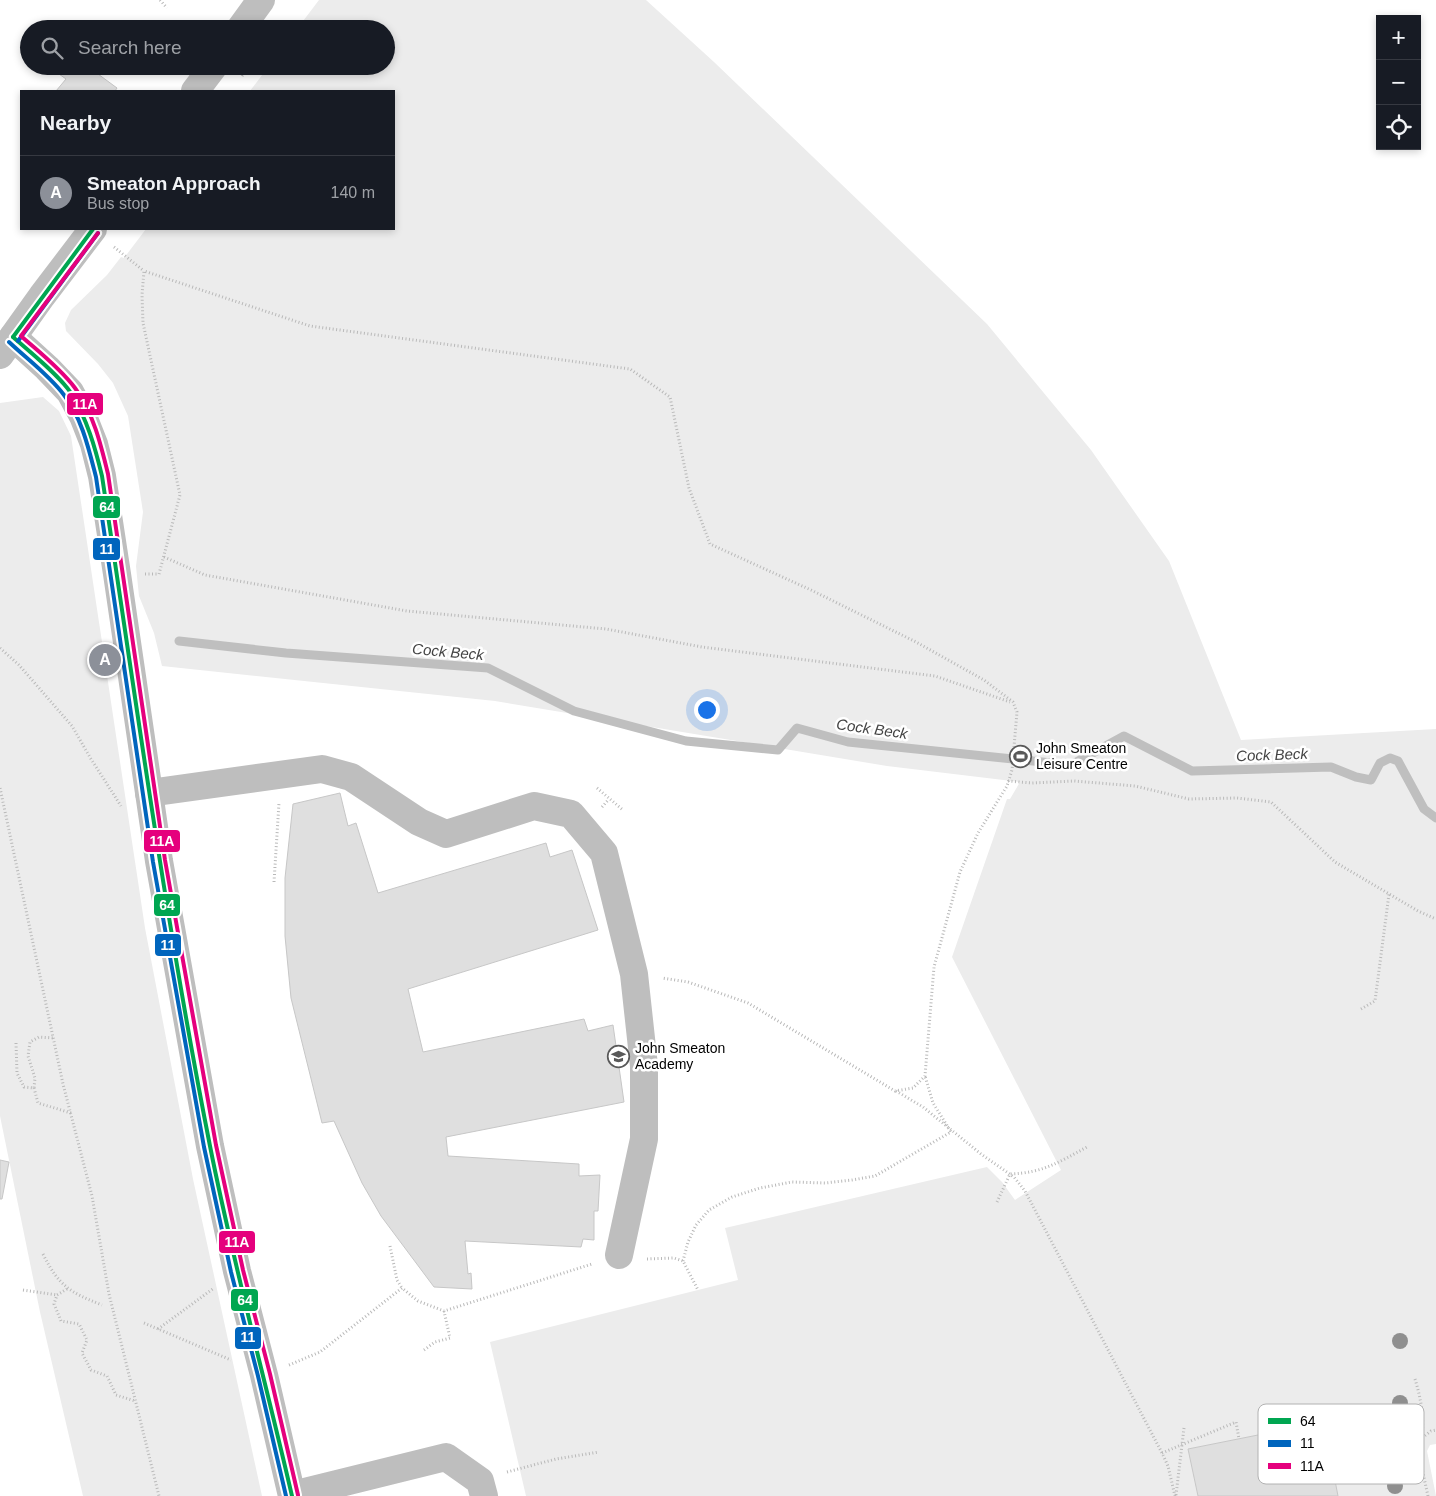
<!DOCTYPE html>
<html lang="en">
<head>
<meta charset="utf-8">
<style>
  body { margin:0; font-family:Arial,sans-serif; background:#20242c; color:#f1f3f6 }
  .controls { position:absolute; right:15px; top:15px; display:grid; overflow:hidden; border-radius:0px; box-shadow:0 2px 8px #0003 }
  .controls button { width:45px; height:45px; display:grid; place-items:center; padding:0; border:0; border-bottom:1px solid #363941; background:#171b24; color:#f1f3f6; font:25px sans-serif }
  .you { position:absolute; left:706px; top:709px; width:18px; height:18px; margin:-12px; border:4px solid #fff; border-radius:50%; background:#1a73e8; box-shadow:0 0 0 8px #1a73e833 }
  .badge { display:grid; place-items:center; width:32px; height:32px; border-radius:50%; background:#8c9099; color:#fff; font-size:16px; font-weight:700 }
  .pin { position:absolute; translate:-50% -50%; border:2px solid #fff; box-shadow:0 1px 5px #0006 }
  .list { margin:0; padding:0; list-style:none }
  h2 { display:flex; justify-content:space-between; align-items:center; height:65px; margin:0; padding:0 20px; font-size:21px }
  h2 small { font-size:16px; font-weight:400; color:#9ea1a6 }
  .list li { display:grid; grid-template-columns:32px 1fr auto; gap:15px; align-items:center; box-sizing:border-box; height:75px; padding:0 20px; border-top:1px solid #363941 }
  .list b { display:block; font-size:19px; white-space:nowrap }
  .list p { margin:0; font-size:16px; white-space:nowrap; color:#9ea1a6 }
  .list em { font-size:16px; font-style:normal; color:#9ea1a6 }
  .icon { flex:none; width:28px; height:28px; fill:none; stroke:currentColor; stroke-width:2; stroke-linecap:round; stroke-linejoin:round }
  .map { position:relative; flex:none; width:1436px; height:1496px; overflow:hidden }
  .search { position:absolute; background:#171b24; box-shadow:0 2px 8px #0003; left:20px; top:20px; width:375px; height:55px; display:flex; align-items:center; gap:12px; box-sizing:border-box; padding:0 18px; border-radius:28px; color:#9ea1a6; font-size:19px }
  .panel { position:absolute; background:#171b24; box-shadow:0 2px 8px #0003; left:20px; top:90px; width:375px; height:140px; border-radius:0px }
  .map>svg:first-child { display:block }
</style>
</head>
<body>
<div class="map">
<svg width="1436" height="1496" viewBox="0 0 1436 1496">
  <rect width="100%" height="100%" fill="#fff"/>
  <g fill="#ececec">
    <path d="M319,0H646L714,62L987,324L1091,450L1169,561L1241,740L1436,729V1444L1430,1445L1427,1451L1436,1496H526L490,1342L738,1280L725,1228L987,1167L1002,1182L1015,1200L1061,1170L952,957L1007,799H1010L1020,782L887,766L495,701L162,666L154,633L139,596L136,566L143,512L128,416L113,383L98,364L66,331L65,323L71,310L107,275L121,257L124,258L146,229H394V91H250L269,66H386V29H297Z"/>
    <path d="M43,397L59,411L71,436L145,928L193,1179L262,1496H83L40,1312L0,1116V403Z"/>
  </g>
  <g fill="none" stroke-linecap="round" stroke-linejoin="round">
    <path stroke="#bfbfbf" stroke-width="9" d="M179,641L286,653L488,668L574,711L686,741L778,750L797,728L848,742L1071,765L1124,736L1192,771L1331,767L1356,777L1371,780L1380,763L1390,758L1398,761L1424,809L1436,818"/>
  </g>
  <g fill="#dfdfdf" stroke="#c7c7c7">
    <path d="M65,66H92L100,72L98,74L117,88L115,91H56L66,79L59,74Z"/>
    <path d="M340,793L348,826L356,823L378,893L546,843L550,857L572,850L598,930L408,989L423,1052L584,1019L588,1031L613,1025L624,1102L446,1137L448,1156L579,1164V1176L600,1175L598,1211H594V1240L583,1239L581,1247L465,1241L468,1274L471,1273L472,1289L434,1287L381,1216L362,1183L334,1121L322,1123L291,998L285,936V878L293,804Z"/>
    <path d="M0,1160L9,1162L2,1199H0Z"/>
    <path d="M1273,1432L1276,1444L1326,1434L1338,1496H1198L1188,1449Z"/>
  </g>
  <g fill="none" stroke-linecap="round" stroke-linejoin="round">
    <g stroke="#b9b9b9" stroke-width="3" stroke-dasharray="1 2.5" stroke-linecap="butt">
      <path d="M160,0L167,8"/>
      <path d="M242,76L249,66"/>
      <path d="M114,247L144,271"/>
      <path d="M164,557L205,575L407,611L606,629L702,647L935,676L1010,702"/>
      <path d="M145,574H159L180,495L143,323L142,295L144,271L310,326L630,369L670,397L689,488L710,544L811,590L916,642L984,680L1013,702L1017,712L1012,770L1007,786L978,833L960,872L934,967L925,1076L913,1088L895,1091L748,1003L688,982L662,978"/>
      <path d="M0,648L19,665L72,726L91,759L121,806"/>
      <path d="M1008,781L1032,783L1074,781L1135,786L1189,799L1237,798L1271,802L1335,862L1418,911L1436,919"/>
      <path d="M0,788L63,1084L92,1196L109,1294L159,1496"/>
      <path d="M597,788L623,810"/>
      <path d="M602,807L609,799"/>
      <path d="M274,882L279,803"/>
      <path d="M1361,1009L1375,1001L1389,894"/>
      <path d="M16,1043L17,1073L24,1087L34,1088L35,1078L28,1056L30,1042L39,1037L54,1038"/>
      <path d="M34,1088L38,1103L71,1113"/>
      <path d="M896,1091L923,1107L981,1154L1014,1177L1025,1191L1162,1453L1168,1466L1175,1496"/>
      <path d="M997,1202L1010,1174C1043,1173 1059,1162 1087,1147"/>
      <path d="M390,1246L397,1280L402,1288"/>
      <path d="M43,1254C59,1286 69,1292 102,1305"/>
      <path d="M647,1259L674,1258L683,1261L698,1290"/>
      <path d="M683,1261L688,1242L696,1225L709,1210L732,1197L760,1188L792,1182L825,1183L852,1180L875,1176L951,1132L933,1103L925,1076"/>
      <path d="M67,1289L57,1295L54,1304L61,1321L79,1324L87,1340L82,1353L91,1370L107,1376L116,1395L135,1401"/>
      <path d="M23,1290L57,1295"/>
      <path d="M144,1323L231,1360"/>
      <path d="M158,1329L214,1288"/>
      <path d="M424,1350L435,1342L450,1338L444,1311"/>
      <path d="M289,1365L320,1352L402,1288L418,1301L444,1311L592,1264"/>
      <path d="M1415,1379C1421,1399 1424,1416 1422,1437"/>
      <path d="M1162,1453L1236,1422L1239,1439"/>
      <path d="M507,1472L556,1459L599,1452"/>
      <path d="M1176,1495L1184,1428"/>
      <path d="M1428,1496L1419,1455L1422,1438L1431,1431L1436,1430"/>
    </g>
    <g stroke="#bebebe" stroke-width="28">
      <path d="M240,29L261,0"/>
      <path d="M195,91L214,66"/>
      <path d="M13,337L47,368L70,392L83,416L94,444L102,476L117,574L159,861L210,1146L237,1271L264,1375L292,1496"/>
      <path d="M0,355L42,296L93,229"/>
      <path d="M149,793L322,769L351,777L419,822L446,834L534,806L571,814L604,853L634,974L644,1066V1139L619,1255"/>
      <path d="M292,1495L446,1457L480,1481L484,1496"/>
    </g>
    <defs>
      <g id="bus-1">
        <path d="M13,337C30,352 59,375 71,393C87,419 95,447 102,476C136,700 166,924 210,1146C233,1263 265,1379 292,1496"/>
        <path d="M13,337L93,229"/>
      </g>
      <g id="bus-2">
        <path d="M18,341L98,233"/>
        <path d="M9,342C27,359 49,375 64,395C82,418 89,450 96,477L153,862L204,1147L231,1272L258,1376L286,1496"/>
      </g>
      <path id="bus-3" d="M98,233L21,336C39,352 60,368 75,388C93,412 101,445 108,474L165,860L216,1145L243,1270L270,1374L298,1495"/>
    </defs>
    <use href="#bus-1" stroke="#fff" stroke-width="8"/>
    <use href="#bus-2" stroke="#fff" stroke-width="8"/>
    <use href="#bus-3" stroke="#fff" stroke-width="8"/>
    <use href="#bus-1" stroke="#00a651" stroke-width="4"/>
    <use href="#bus-2" stroke="#0065bd" stroke-width="4"/>
    <use href="#bus-3" stroke="#e5007d" stroke-width="4"/>
  </g>
  <g fill="#8f8f8f">
    <circle cx="1400" cy="1341" r="8"/>
    <circle cx="1400" cy="1403" r="8"/>
    <circle cx="1395" cy="1486" r="8"/>
  </g>
  <defs>
    <symbol id="stadium-ring" viewBox="-11 -11 22 22"><circle r="9.5" fill="#fff" stroke="#595959" stroke-width="1.5"/><path d="M0-5a6.5 5 0 1 0 0 10a6.5 5 0 1 0 0-10ZM-3.5-1.8h7v3.6h-7Z" fill="#595959"/></symbol>
    <symbol id="school-ring" viewBox="-11 -11 22 22"><circle r="9.5" fill="#fff" stroke="#595959" stroke-width="1.5"/><path d="M0-5L7-2L0 1L-7-2ZM-4 1L0 2.5L4 1V4Q0 6-4 4Z" fill="#595959"/></symbol>
  </defs>
  <g fill-rule="evenodd">
    <use href="#stadium-ring" x="1008" y="744" width="25" height="25"/>
    <use href="#school-ring" x="606" y="1044" width="25" height="25"/>
  </g>
  <g text-anchor="middle" stroke-width="5" stroke-linejoin="round" paint-order="stroke">
    <g font-size="14" fill="#000" stroke="#fff" text-anchor="start">
      <text x="1036" y="753">John Smeaton<tspan x="1036" dy="16">Leisure Centre</tspan></text>
      <text x="635" y="1053">John Smeaton<tspan x="635" dy="16">Academy</tspan></text>
    </g>
    <g font-size="15" font-style="italic" fill="#444" stroke="#fff">
      <text transform="translate(448 652) rotate(5)" y="5">Cock Beck</text>
      <text transform="translate(872 729) rotate(8)" y="5">Cock Beck</text>
      <text transform="translate(1272 755) rotate(-2)" y="5">Cock Beck</text>
    </g>
  </g>
  <rect x="1258" y="1404" width="166" height="80" rx="8" fill="#fff" stroke="#b2b2b2" stroke-width="1"/>
  <rect x="1268" y="1418" width="23" height="6" fill="#00a651"/>
  <rect x="1268" y="1440" width="23" height="7" fill="#0065bd"/>
  <rect x="1268" y="1463" width="23" height="6" fill="#e5007d"/>
  <g font-size="14" fill="#000">
    <text x="1300" y="1426">64</text>
    <text x="1300" y="1448">11</text>
    <text x="1300" y="1471">11A</text>
  </g>
  <g stroke="#fff" stroke-width="2">
    <rect x="66" y="392" width="38" height="24" rx="5" fill="#e5007d"/>
    <rect x="92" y="495" width="29" height="24" rx="5" fill="#00a651"/>
    <rect x="92" y="537" width="29" height="24" rx="5" fill="#0065bd"/>
    <rect x="143" y="829" width="38" height="24" rx="5" fill="#e5007d"/>
    <rect x="153" y="893" width="28" height="24" rx="5" fill="#00a651"/>
    <rect x="154" y="933" width="28" height="24" rx="5" fill="#0065bd"/>
    <rect x="218" y="1230" width="38" height="24" rx="5" fill="#e5007d"/>
    <rect x="230" y="1288" width="29" height="24" rx="5" fill="#00a651"/>
    <rect x="234" y="1326" width="28" height="24" rx="5" fill="#0065bd"/>
  </g>
  <g font-size="14" text-anchor="middle" font-weight="bold" fill="#fff">
    <text x="85" y="409">11A</text>
    <text x="107" y="512">64</text>
    <text x="107" y="554">11</text>
    <text x="162" y="846">11A</text>
    <text x="167" y="910">64</text>
    <text x="168" y="950">11</text>
    <text x="237" y="1247">11A</text>
    <text x="245" y="1305">64</text>
    <text x="248" y="1342">11</text>
  </g>
</svg>
<div class="controls">
<button>+</button>
<button>−</button>
<button><svg class="icon" aria-label="locate" viewBox="0 0 24 24"><circle cx="12" cy="12" r="6"/><path d="M12 2v4M12 18v4M2 12h4M18 12h4"/></svg></button>
</div>
<div class="you"></div>
<div class="pin badge" style="left:105px;top:660px">A</div>
<div class="search"><svg class="icon" aria-label="search" viewBox="0 0 24 24"><circle cx="10" cy="10" r="6"/><path d="M15 15l6 6"/></svg>Search here</div>
<section class="panel">
<h2>Nearby<small></small></h2>
<ul class="list">
<li><span class="badge">A</span><div><b>Smeaton Approach</b><p>Bus stop</p></div><em>140 m</em></li>
</ul>
</section>
</div>
</body>
</html>
